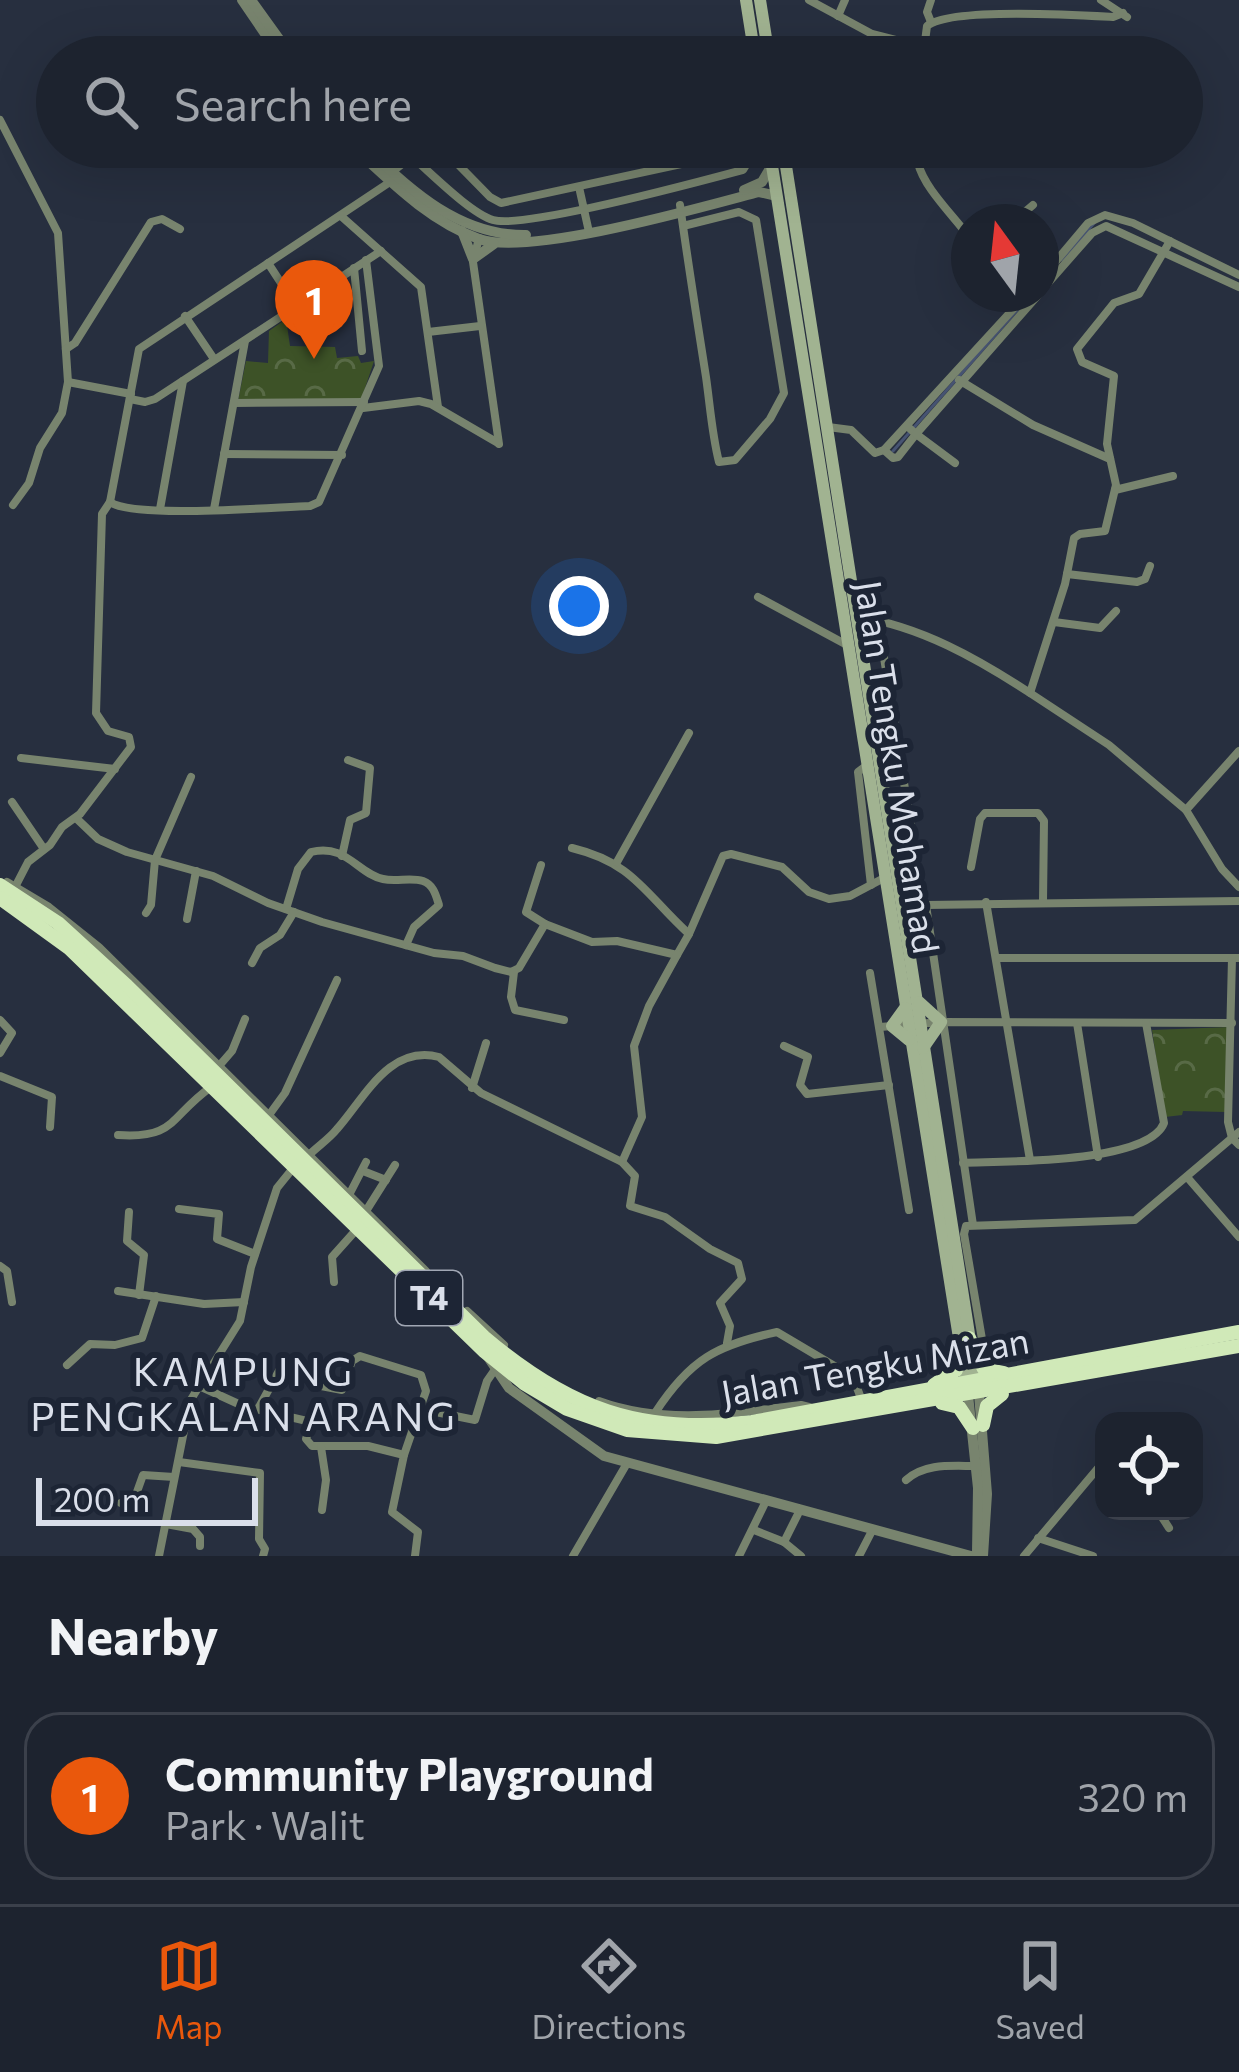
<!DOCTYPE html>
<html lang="en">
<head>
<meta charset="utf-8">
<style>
  body { margin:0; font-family:Commissioner,sans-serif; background:#2a2f3b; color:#f1f3f6 }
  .controls { position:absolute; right:36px; bottom:36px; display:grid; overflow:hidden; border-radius:24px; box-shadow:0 12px 48px #0002 }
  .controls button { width:108px; height:108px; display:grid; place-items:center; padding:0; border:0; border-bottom:3px solid #3b404b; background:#1d232f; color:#f1f3f6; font:60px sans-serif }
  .compass { position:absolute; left:951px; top:204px; width:108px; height:108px; border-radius:50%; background:#1d232f; box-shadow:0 12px 48px #0002; rotate:345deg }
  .scale { position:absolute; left:36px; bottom:30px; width:222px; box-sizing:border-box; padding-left:12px; border:6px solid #dadfea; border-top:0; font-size:33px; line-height:42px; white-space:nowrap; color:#dadfea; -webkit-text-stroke:9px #1d2535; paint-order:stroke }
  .you { position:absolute; left:579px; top:606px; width:42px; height:42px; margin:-30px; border:9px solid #fff; border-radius:50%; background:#1a73e8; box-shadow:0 0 0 18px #1a73e833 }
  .badge { display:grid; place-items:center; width:78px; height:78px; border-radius:50%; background:#ea580c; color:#fff; font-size:39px; font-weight:700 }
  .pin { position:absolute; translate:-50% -99px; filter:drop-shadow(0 3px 6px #0008) }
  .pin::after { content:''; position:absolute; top:63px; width:42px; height:36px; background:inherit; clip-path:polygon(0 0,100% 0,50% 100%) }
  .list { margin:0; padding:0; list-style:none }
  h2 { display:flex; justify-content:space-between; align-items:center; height:156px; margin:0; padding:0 48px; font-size:51px }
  h2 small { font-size:39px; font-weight:400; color:#a0a4aa }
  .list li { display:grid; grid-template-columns:78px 1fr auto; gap:36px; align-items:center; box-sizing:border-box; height:168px; margin:0 24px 24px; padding:0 24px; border:3px solid #3b404b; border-radius:36px }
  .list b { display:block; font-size:45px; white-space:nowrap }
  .list p { margin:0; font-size:39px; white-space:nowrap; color:#a0a4aa }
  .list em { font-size:39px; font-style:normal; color:#a0a4aa }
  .icon { flex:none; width:66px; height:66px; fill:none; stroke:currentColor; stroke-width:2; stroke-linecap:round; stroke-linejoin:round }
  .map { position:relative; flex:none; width:1239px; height:1556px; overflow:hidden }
  .search { position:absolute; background:#1d232f; box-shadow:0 12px 48px #0002; left:36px; right:36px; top:36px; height:132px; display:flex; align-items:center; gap:30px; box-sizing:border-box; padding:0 42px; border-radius:66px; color:#a0a4aa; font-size:45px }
  .sheet { height:348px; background:#1d232f }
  nav { display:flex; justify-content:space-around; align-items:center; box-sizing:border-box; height:168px; border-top:3px solid #3b404b; background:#1d232f; font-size:33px; color:#a0a4aa }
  nav a { display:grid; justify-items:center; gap:6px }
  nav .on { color:#ea580c }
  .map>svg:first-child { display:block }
</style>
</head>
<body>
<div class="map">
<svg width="1239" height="1556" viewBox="0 0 1239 1556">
  <defs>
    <pattern id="park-crowns" width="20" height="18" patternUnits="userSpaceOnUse" patternTransform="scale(3)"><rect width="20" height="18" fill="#3d5227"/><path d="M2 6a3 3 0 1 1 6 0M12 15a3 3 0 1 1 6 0" fill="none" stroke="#586a46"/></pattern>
  </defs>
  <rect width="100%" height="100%" fill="#272f3f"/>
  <g fill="url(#park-crowns)">
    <path d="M286,319L290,346L335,347L337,358L358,356L361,363L374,361L361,400L238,401L246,361L268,363L269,331Z"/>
    <path d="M1230,1027L1226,1112L1183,1111L1182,1115L1165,1117L1152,1030Z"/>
  </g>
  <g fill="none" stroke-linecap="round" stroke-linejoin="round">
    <g stroke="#465372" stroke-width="3">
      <path d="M1062,260L1095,222"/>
      <path d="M893,451L1022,305"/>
    </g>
    <g stroke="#78846e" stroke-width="8">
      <path d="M809,0L872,34L923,47"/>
      <path d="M1101,0L1127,17"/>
      <path d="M838,16L845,0"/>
      <path d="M931,22L927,12L931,0"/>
      <path d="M923,57L927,26C950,7 1078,15 1113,17L1123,13"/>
      <path d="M0,120L58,233L68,382L62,413L40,448L29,483L13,505"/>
      <path d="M441,147L490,197L501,203L746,150"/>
      <path d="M833,147L911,164L996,147"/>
      <path d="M930,147L934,159"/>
      <path d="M411,156C431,173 470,213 493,220C524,229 702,181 743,170L748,162L746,147"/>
      <path d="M918,163C924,188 953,215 969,237"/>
      <path d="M391,173L416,153L432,147"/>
      <path d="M579,187L589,232"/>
      <path d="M680,205C688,263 697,320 706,377C710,405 712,435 719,462L735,460L770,419L784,393L756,220L739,212L683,226"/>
      <path d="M341,216L421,287L438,407"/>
      <path d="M1013,222L1033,205"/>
      <path d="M479,238L473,262L499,444"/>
      <path d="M268,263L296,306"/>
      <path d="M354,268L362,351"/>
      <path d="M1041,279L1088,223L1105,215L1133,223L1239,275"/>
      <path d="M1041,291L1092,233L1106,226L1239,287"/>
      <path d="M185,316L214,359"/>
      <path d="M428,332L480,326"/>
      <path d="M66,349L75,343L151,222L162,219L180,229"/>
      <path d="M959,380L1033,425L1110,459"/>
      <path d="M68,382L131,394"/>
      <path d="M130,399L145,402L155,399L381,251"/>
      <path d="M234,403L364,402"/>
      <path d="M363,408L419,401L431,404L498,443"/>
      <path d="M828,427L851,430L875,453L884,450L1027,294"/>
      <path d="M884,450L893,458L898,457L916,434L907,426"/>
      <path d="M224,454L342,455"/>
      <path d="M955,463L916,434L1039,294"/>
      <path d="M1115,490L1173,476"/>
      <path d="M110,502C133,519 274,507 310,506L319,502L379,366L366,260"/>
      <path d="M160,509L183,381"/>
      <path d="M214,509L245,341"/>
      <path d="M1067,574L1137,582L1145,579L1150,566"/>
      <path d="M758,597L847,645"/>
      <path d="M858,617C920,626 978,659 1030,693L1065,584L1074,538L1080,534L1105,531L1116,485L1107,444L1114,376L1082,362L1077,349L1114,303L1139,294L1170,241"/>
      <path d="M878,620L924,908"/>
      <path d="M1054,622L1100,628L1116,611"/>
      <path d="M1030,693L1109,745L1186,810L1239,751"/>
      <path d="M21,758L115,769"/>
      <path d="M866,766L858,772L871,885"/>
      <path d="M12,802L44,849"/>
      <path d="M1186,810L1222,869L1239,887"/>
      <path d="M76,818L98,839L127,852L213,876L268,903L322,922L434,953L463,956L495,968L511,972L519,968L545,924L592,942L617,941L677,955L689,934C645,894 634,863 572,848"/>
      <path d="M342,856L350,820L366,813L370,768L348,760"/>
      <path d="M617,862L689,733"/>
      <path d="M541,865L526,912L545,924"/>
      <path d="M971,867L980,819L985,813H1038L1044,821L1043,901"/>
      <path d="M7,882L49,907L99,947L426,1271"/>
      <path d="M13,891L28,862L50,845L62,827L80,814L131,747L129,737L108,731L96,713L102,514L110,502L139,349L393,180"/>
      <path d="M986,902L1030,1160"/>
      <path d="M286,909L298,869L311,852C346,843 358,874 383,879C396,882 411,877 423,881C434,885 436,896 439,905L414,927L406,945"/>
      <path d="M146,913L151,905L155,860L191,777"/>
      <path d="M187,919L196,871"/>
      <path d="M689,934L723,856L731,854L782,867L809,892L829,899L850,896L884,878"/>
      <path d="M996,958H1239"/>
      <path d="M1232,958L1228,1122L1232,1138L1239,1145"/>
      <path d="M252,963L260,948L280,935L294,912"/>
      <path d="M514,972L511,997L515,1010L564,1020"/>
      <path d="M870,973L909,1210"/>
      <path d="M0,1020L12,1033L0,1053"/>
      <path d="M1077,1023L1098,1157"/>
      <path d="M880,1027L941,1022L1232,1023"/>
      <path d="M784,1046L808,1057L800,1085L807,1094L889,1085"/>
      <path d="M219,1066L232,1051L245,1019"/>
      <path d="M0,1076L52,1097L50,1127"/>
      <path d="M472,1088L486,1043"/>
      <path d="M269,1115L285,1093L337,980"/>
      <path d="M118,1135C176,1139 169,1117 211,1087"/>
      <path d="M309,1155C318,1146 329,1139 337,1129C364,1099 389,1044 439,1057L481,1093L622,1162L635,1176L630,1206L665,1217L710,1249L738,1263L742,1279L720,1303L730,1326L727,1343"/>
      <path d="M622,1162L642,1117L634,1046L649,1006L677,955"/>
      <path d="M963,1163C1003,1161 1148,1164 1164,1123L1146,1023"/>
      <path d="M363,1171L386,1180"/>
      <path d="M1187,1177L1239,1237"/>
      <path d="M349,1195L366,1162"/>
      <path d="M179,1209L219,1214L217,1239L255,1254"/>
      <path d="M366,1211L395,1165"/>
      <path d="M129,1212L127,1241L144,1255L139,1295"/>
      <path d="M973,1225L926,905L1239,901"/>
      <path d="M0,1266L7,1271L12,1302"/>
      <path d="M334,1282L332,1257L357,1229"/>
      <path d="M118,1291L204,1304L244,1302"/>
      <path d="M467,1311L504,1345"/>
      <path d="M1017,1354L990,1352L983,1345L964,1234L966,1226L1135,1220L1239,1132"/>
      <path d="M67,1365L90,1344L115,1345L142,1338L156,1296"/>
      <path d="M197,1385L243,1406L307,1421L310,1426L306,1439L312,1446H368L404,1455L392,1512L418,1532L415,1556"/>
      <path d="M321,1386L342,1390L352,1361L360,1356L421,1375L426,1391L404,1455"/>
      <path d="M599,1401C665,1425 733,1413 801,1405L809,1407"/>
      <path d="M258,1409L280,1369"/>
      <path d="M421,1409L475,1420L487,1381L496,1368"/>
      <path d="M655,1413C690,1359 717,1345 777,1332L853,1377L862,1401"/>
      <path d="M321,1447L326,1480L322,1510"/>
      <path d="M179,1462L260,1473L259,1539L265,1549L263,1556"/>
      <path d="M906,1480C925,1463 951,1466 975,1466"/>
      <path d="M121,1503H133L143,1475L174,1477"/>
      <path d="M800,1510L784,1542L801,1556"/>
      <path d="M1158,1511L1169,1528"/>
      <path d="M166,1524L193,1529L200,1537V1546"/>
      <path d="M754,1530L784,1542"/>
      <path d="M1038,1538L1093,1556"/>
      <path d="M159,1556L190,1401L240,1321L251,1267L277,1188L294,1167"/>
      <path d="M573,1556L626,1465"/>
      <path d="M739,1556L766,1501"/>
      <path d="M859,1556L873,1529"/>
      <path d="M1024,1556L1104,1461"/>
    </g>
    <g stroke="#78846e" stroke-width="10">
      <path d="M242,0L281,57"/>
      <path d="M251,0L292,57"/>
      <path d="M353,147C391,182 429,221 479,239C528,257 702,207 759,192L777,196"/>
      <path d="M366,147C410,191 461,236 526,235"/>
      <path d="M744,190L762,182L772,165"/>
      <path d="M462,231L473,259L494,244"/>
      <path d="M486,1354L509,1388L604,1456L971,1556"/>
      <path d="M979,1394L987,1494L983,1556"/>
      <path d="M968,1395L978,1488L977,1553"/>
    </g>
    <g stroke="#a1b391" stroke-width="12">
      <path d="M746,0L755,57"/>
      <path d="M760,0L769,57"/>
      <path d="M769,147L967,1388"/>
      <path d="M783,147L977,1385"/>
      <path d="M919,1002L941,1022L923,1048"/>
      <path d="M905,1008L892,1026L909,1040"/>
    </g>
    <g stroke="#d0e9b8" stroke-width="14">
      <path d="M0,885L58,923L127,986L484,1337C569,1409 640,1435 752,1422L1239,1332"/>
      <path d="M0,898L69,948L484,1351L525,1384L567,1409L627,1430L716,1437L1239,1346"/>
      <path d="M969,1338L984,1369L1004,1373"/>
      <path d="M934,1385L956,1370L960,1347"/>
      <path d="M942,1403L959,1407L973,1428"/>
      <path d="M983,1425L987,1406L1002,1394"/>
    </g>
  </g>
  <g text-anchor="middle" stroke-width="12" stroke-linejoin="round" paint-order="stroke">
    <rect fill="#1d2535" stroke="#a1a7b4" stroke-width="3" x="396" y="1271" width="66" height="54" rx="9"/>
    <g font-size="33" font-weight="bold" fill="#dadfea">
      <text x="429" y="1310">T4</text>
    </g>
    <g font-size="36" fill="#dadfea" stroke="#1d2535">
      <text transform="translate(897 767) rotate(81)" y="13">Jalan Tengku Mohamad</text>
      <text transform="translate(875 1367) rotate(-10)" y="13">Jalan Tengku Mizan</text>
    </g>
    <g font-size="39" letter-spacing="3" fill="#dadfea" stroke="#1d2535">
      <text x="244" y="1386">KAMPUNG<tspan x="244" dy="45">PENGKALAN ARANG</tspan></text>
    </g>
  </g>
</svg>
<div class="controls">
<button><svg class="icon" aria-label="locate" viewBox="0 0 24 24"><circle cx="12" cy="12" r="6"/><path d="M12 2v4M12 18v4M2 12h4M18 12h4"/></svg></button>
</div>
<svg class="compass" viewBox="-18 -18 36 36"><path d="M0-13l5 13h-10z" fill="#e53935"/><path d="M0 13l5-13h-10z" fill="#a0a4aa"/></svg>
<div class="scale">200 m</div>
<div class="you"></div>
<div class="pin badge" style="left:314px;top:359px">1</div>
<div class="search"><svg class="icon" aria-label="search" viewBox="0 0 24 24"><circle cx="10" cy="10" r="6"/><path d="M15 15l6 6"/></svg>Search here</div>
</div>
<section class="sheet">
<h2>Nearby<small></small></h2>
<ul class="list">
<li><span class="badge">1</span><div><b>Community Playground</b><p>Park · Walit</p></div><em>320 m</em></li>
</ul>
</section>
<nav>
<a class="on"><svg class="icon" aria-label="map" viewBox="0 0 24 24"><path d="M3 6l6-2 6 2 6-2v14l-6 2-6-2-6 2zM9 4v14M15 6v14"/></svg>Map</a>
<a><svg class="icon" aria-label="directions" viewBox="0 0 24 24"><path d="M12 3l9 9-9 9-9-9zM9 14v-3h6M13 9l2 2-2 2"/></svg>Directions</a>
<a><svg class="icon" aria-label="saved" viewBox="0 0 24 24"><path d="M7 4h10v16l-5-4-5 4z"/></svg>Saved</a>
</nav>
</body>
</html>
